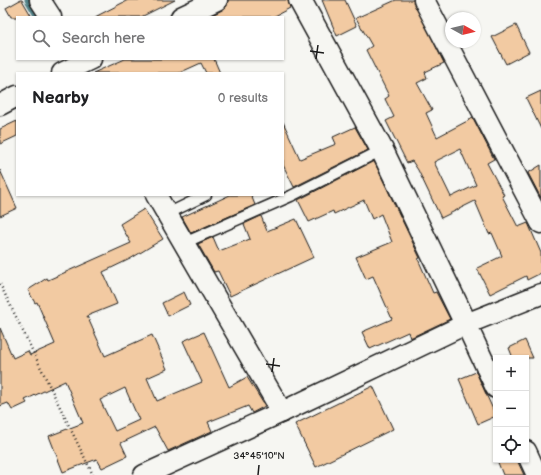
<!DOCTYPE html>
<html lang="en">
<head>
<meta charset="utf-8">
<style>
  body { margin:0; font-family:"Balsamiq Sans",sans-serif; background:#f6f6f6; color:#202124 }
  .controls { position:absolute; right:12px; bottom:12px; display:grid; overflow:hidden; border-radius:0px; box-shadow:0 1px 3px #0004 }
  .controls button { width:36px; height:36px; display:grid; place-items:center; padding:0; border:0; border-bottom:1px solid #e0e0e0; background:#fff; color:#202124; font:20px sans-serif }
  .compass { position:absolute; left:445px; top:12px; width:36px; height:36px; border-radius:50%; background:#fff; box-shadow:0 1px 3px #0004; rotate:98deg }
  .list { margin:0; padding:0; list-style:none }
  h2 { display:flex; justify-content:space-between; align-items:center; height:52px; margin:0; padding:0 16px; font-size:17px }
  h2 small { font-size:13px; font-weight:400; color:#757577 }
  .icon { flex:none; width:22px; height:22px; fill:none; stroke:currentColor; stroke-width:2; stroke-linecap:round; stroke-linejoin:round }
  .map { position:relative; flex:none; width:541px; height:475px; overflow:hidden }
  .search { position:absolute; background:#fff; box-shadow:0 1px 3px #0004; left:16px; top:16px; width:268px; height:44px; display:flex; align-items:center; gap:10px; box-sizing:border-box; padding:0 14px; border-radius:0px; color:#757577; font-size:15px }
  .panel { position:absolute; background:#fff; box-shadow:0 1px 3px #0004; left:16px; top:72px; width:268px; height:124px; border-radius:0px }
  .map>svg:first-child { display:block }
</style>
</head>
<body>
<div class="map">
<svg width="541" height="475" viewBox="0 0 541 475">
  <rect width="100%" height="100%" fill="#f6f6f2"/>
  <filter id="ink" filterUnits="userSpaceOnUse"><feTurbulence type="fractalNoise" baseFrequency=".025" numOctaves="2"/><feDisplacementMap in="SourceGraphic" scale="8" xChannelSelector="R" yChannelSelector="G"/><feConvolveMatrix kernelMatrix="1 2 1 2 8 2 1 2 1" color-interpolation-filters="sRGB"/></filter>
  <g filter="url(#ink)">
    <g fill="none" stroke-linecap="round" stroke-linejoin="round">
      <path stroke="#538389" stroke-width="5" d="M27,0L37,17"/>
    </g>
    <g fill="#f2caa2" stroke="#1c1c1c" fill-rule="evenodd">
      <path d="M20,0H22L32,17H11L6,8Z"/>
      <path d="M128,0H175L141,17H95Z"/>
      <path d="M228,0H288L290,8L273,17H208L222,10L227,6Z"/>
      <path d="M322,0H345L357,26L337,36Z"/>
      <path d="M396,0H413L444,63L425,72L427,78L417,83L432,110L426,113L437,137L473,118L494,159L487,163L504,195L502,196L518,227L528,223L541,253V273L527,280L526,276L490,294L477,268L502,256L492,233L489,234L475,201L441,218L418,170L412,161L407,163L386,121L394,117L385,99L389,96L366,50L372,46L356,18ZM460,149L476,185L451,197L434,162Z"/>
      <path d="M516,25L529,52L506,64L492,37Z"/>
      <path d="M125,59H214L220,73H206L201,63L179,73H93Z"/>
      <path d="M541,91V129L526,98Z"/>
      <path d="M17,121V136L0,144V129Z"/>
      <path d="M283,122L300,159L336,144L333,137L355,127L368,150L294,187L283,165Z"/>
      <path d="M374,161L420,258L418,259L433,293L436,292L450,319L410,338L408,332L370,349L362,332L392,319L373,276L366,279L356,257L392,242L381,214L372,219L364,200L334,214L333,211L309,222L298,200Z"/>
      <path d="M541,165V198L528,173Z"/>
      <path d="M0,170L17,208L0,216Z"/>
      <path d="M230,195H251L255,205L191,233L182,217Z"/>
      <path d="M144,209L163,239L130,259L103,272L117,304L87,316L105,356L152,335L167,369L147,378L157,401L202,382L183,341L204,332L229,387L247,377L265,406L252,413L248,406L208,422L212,431L168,451L155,427L121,443L127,456L102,468L97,459L63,472L49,436L83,423L65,381L25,400L27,403L12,410L8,403L0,406V328L13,358L28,351L30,355L55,344L37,302L35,303L28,290L47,278L48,280L131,243L120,224ZM125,388L139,420L115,431L100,400Z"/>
      <path d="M261,216L267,231L296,219L314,257L230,296L218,271L214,272L198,244L213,237L219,251L250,239L244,224Z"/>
      <path d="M184,292L190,305L168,316L162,303Z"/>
      <path d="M525,340L533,358H513L509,348Z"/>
      <path d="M476,372L496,416L478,424L459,379Z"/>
      <path d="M373,386L393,429L316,467L295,424Z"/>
      <path d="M497,460H517L524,475H503Z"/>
    </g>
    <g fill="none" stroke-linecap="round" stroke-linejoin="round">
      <defs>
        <g id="service">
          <path d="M167,214L206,195"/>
          <path d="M184,243L291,196L382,150"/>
        </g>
        <g id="minor">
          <path d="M40,0L51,17"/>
          <path d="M424,0L541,223"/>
          <path d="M181,17L217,0"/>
          <path d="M62,73L91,59"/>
          <path d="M0,105L17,96"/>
          <path d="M156,195L282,412"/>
          <path d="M466,324L496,388"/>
          <path d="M526,451L537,475"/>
          <path d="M144,475L282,412L466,324L541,294"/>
        </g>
        <path id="tertiary" d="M300,0L382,150L466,324"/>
      </defs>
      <use href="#service" stroke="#1c1c1c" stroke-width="13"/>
      <use href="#minor" stroke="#1c1c1c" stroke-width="23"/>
      <use href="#tertiary" stroke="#1c1c1c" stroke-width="25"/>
      <path stroke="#1c1c1c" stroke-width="2.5" stroke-dasharray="1 3" stroke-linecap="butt" d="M0,284L93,475"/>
      <use href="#service" stroke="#f6f6f2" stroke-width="10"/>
      <use href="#minor" stroke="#f6f6f2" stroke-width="20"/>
      <use href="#tertiary" stroke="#f6f6f2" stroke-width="22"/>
    </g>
  </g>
  <path fill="none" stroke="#1c1c1c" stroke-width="1.5" d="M310,51L324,53M316,59L318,45M266,364L280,366M272,372L274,358M258,475L259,465"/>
  <g font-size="10" text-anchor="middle" fill="#1c1c1c" stroke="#f6f6f2" stroke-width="3.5" stroke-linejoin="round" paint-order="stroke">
    <text x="259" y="459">34°45'10"N</text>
  </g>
</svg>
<div class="controls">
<button>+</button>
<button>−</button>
<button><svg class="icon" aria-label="locate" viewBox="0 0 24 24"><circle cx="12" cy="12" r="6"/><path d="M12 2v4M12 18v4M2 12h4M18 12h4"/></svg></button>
</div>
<svg class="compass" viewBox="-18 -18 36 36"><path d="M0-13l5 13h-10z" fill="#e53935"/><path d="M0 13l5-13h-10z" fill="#757577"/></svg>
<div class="search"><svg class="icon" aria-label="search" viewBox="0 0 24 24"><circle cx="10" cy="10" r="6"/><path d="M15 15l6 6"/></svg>Search here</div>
<section class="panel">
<h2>Nearby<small>0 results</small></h2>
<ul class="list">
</ul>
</section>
</div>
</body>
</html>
